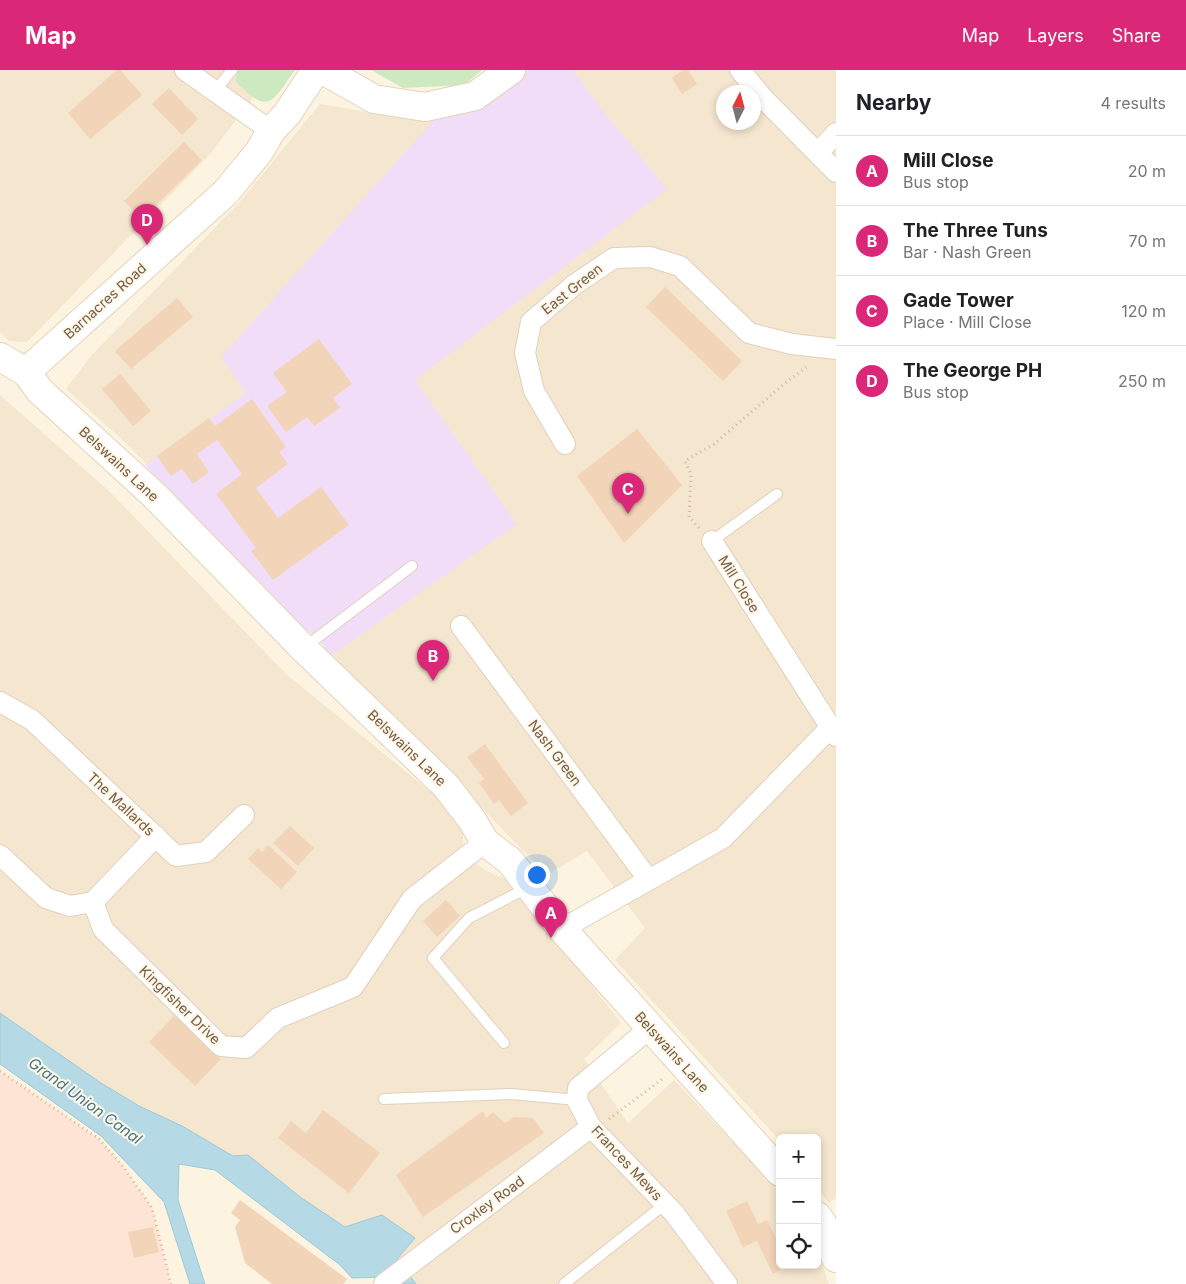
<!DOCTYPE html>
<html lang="en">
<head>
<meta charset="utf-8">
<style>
  body { margin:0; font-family:Inter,sans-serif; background:#f2f2f2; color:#202124 }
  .controls { position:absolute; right:15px; bottom:15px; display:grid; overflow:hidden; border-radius:8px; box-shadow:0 2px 8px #0003 }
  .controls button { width:45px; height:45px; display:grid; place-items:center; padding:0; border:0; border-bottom:1px solid #e0e0e0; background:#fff; color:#202124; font:25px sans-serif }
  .compass { position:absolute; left:716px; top:15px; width:45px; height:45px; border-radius:50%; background:#fff; box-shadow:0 2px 8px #0003; rotate:6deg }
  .you { position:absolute; left:536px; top:804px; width:18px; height:18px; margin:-12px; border:4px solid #fff; border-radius:50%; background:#1a73e8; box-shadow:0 0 0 8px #1a73e833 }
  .badge { display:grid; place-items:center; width:32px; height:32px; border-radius:50%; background:#db2777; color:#fff; font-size:16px; font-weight:700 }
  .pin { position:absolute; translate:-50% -41px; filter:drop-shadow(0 1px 2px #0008) }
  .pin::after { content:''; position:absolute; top:26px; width:18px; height:15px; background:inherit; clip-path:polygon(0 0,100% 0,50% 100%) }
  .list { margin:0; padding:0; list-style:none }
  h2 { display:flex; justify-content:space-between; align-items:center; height:65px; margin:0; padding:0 20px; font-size:21px }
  h2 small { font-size:16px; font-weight:400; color:#757577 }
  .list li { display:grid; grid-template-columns:32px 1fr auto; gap:15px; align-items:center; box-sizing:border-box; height:70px; padding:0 20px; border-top:1px solid #e0e0e0 }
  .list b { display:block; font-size:19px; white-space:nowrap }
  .list p { margin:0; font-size:16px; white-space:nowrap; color:#757577 }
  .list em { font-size:16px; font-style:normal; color:#757577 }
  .icon { flex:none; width:28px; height:28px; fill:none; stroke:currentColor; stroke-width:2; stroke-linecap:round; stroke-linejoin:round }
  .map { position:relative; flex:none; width:836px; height:1214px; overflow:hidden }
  header { display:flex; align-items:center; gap:30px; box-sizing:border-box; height:70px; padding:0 25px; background:#db2777; color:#fff }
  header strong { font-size:24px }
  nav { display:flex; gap:28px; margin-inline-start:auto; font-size:18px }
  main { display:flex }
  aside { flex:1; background:#fff }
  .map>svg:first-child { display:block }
</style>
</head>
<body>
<header>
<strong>Map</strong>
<nav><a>Map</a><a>Layers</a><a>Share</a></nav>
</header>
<main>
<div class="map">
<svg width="836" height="1214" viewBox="0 0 836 1214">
  <rect width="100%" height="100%" fill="#fcf4e0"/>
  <g fill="#f4e6cf" fill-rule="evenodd">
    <path d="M0,0H274L210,84L27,272L9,271L0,262Z"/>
    <path d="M512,0H836V1128L829,1133L817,1118V1068H780V1071L615,890L645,858L587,781L547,805L128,375L66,319L91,286L238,134L320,34L409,49ZM724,22H754V52H724Z"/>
    <path d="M0,325L110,422L286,604L437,727L463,753V783L486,801L511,811L621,953L584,989L628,1053L674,1010L780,1122V1195H817V1181L829,1214H416L397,1189L234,1086L182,1056L139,1036L101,1013L0,943Z"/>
  </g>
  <path fill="#fde4d4" d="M0,1001L99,1069L125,1099L152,1138L171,1214H0Z"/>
  <path fill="#f1ddf8" d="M531,0H573L599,36L667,119L415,310L517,454L329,587L317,563L300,560L145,395L246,323L221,287L433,51L469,41Z"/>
  <g fill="#cde9bf">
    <path d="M237,0H295C271,34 269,45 236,12Z"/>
    <path d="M371,0H482L464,15L403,18Z"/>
  </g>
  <path fill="#b5dae6" stroke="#9bc9d7" d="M0,943L101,1013L139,1036L182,1056L233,1086L248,1085L300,1127L345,1157L382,1145L415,1168L397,1189L416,1214H388L382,1207L352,1208L340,1195L215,1100L179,1094L178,1130L205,1214H190L164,1132L101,1066L0,994Z"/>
  <g fill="#f2d4b8">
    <path d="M117,0H120L142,25L90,69L68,43Z"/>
    <path d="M683,0H688L697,14L682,24L672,8Z"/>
    <path d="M169,18L198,49L182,65L152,34Z"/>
    <path d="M184,72L202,90L142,149L124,131Z"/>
    <path d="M665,217L742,291L723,311L646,237Z"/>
    <path d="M177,228L193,247L131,299L115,281Z"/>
    <path d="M319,269L352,314L333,328L340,338L314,356L307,347L286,362L267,336L287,322L273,303Z"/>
    <path d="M120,304L151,341L133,356L102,319Z"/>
    <path d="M252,329L286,377L279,382L288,394L256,418L278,448L321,417L349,455L273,510L251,481L256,478L216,424L242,404L217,370L197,384L209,402L193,414L182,399L171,406L157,386L209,348L215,356Z"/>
    <path d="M637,359L682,415L624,473L577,406Z"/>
    <path d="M485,674L528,733L511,746L499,730L494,734L479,713L484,709L467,687Z"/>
    <path d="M290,756L314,778L298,796L273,773Z"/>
    <path d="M268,775L297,802L281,819L248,789L258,778L262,782Z"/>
    <path d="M446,830L460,846L437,867L423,851Z"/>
    <path d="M175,945L221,989L195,1016L149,972Z"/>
    <path d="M323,1040L380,1083L349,1123L278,1068L291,1051L306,1063Z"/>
    <path d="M483,1041L486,1048L493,1042L505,1053L514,1047L533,1048L544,1063L423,1147L396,1105Z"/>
    <path d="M240,1130L347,1209L343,1214H272L245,1193L235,1157L240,1150L231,1143Z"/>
    <path d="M747,1131L758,1154L767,1150L780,1176V1195H790L773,1204L757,1171L743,1177L726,1141Z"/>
    <path d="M153,1157L159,1182L134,1188L128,1162Z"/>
  </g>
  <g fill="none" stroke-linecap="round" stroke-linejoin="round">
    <defs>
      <g id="lane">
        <path d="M215,21L232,0"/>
        <path d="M712,471L777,424"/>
        <path d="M305,577L412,496"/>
        <path d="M504,973L433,888L469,848L529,817"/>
        <path d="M384,1029L512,1024L577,1030"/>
        <path d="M564,1214L665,1134"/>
      </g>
      <g id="street">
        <path d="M185,0L271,61"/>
        <path d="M740,0L763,28L836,102"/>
        <path d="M818,83L836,63"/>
        <path d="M565,374L534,321L525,283L531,252L574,215L614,188L650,187L680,196L749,263L792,274L836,279"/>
        <path d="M712,471L836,666"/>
        <path d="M461,556L648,809"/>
        <path d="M0,632L32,650L176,786L206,782L244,745"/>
        <path d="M0,785L46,828L70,836L93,832L156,766"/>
        <path d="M93,832L103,859L221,976L246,978L278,948L353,917L412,829L485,772"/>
        <path d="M562,859L723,768L831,657"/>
        <path d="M650,958L578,1018L577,1030L591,1057L674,1143L727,1214"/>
        <path d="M384,1214L591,1057"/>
      </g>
      <g id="secondary">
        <path d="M323,0L374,29L425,37L475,26L511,0"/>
        <path d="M0,287L26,302L40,321L154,425L303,578L446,716L472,750L485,772L510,791L562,859L780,1102"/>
        <path d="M26,302L225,123L259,82L271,61L287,44L316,0"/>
        <path d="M817,1146L822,1153L836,1188"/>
      </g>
    </defs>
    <use href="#lane" stroke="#e0d0bc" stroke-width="12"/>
    <use href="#street" stroke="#e0d0bc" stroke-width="22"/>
    <use href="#secondary" stroke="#e5d2ba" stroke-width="30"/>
    <g stroke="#d6b79b" stroke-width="3" stroke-dasharray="1 4" stroke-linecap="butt">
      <path d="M699,458L689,447L691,404L685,391L714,374L784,314L808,296"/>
      <path d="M0,1001L99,1069L125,1099L152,1138L171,1214"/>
      <path d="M609,1049L664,1008"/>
    </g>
    <use href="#lane" stroke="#fff" stroke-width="10"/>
    <use href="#street" stroke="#fff" stroke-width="20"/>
    <use href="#secondary" stroke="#fff" stroke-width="28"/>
  </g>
  <g text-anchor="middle" stroke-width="4" stroke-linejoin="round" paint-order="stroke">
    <g font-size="14" fill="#735b48" stroke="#fff7e7">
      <text transform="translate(572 219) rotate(-38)" y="5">East Green</text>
      <text transform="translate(105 231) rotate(-42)" y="5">Barnacres Road</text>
      <text transform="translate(119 394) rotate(43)" y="5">Belswains Lane</text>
      <text transform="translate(739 514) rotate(58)" y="5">Mill Close</text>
      <text transform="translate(407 678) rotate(44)" y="5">Belswains Lane</text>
      <text transform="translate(555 683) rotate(53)" y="5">Nash Green</text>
      <text transform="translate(121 734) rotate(43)" y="5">The Mallards</text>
      <text transform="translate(180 935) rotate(44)" y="5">Kingfisher Drive</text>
      <text transform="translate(672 982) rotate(48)" y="5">Belswains Lane</text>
      <text transform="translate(627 1093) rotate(47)" y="5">Frances Mews</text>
      <text transform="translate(487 1135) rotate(-36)" y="5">Croxley Road</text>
    </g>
    <g font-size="15" font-style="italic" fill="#417587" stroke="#fff7e7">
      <text transform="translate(85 1031) rotate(36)" y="5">Grand Union Canal</text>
    </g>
  </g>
</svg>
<div class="controls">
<button>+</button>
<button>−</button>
<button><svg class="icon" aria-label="locate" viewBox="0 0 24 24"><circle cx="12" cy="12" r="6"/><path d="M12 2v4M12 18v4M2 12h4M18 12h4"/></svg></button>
</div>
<svg class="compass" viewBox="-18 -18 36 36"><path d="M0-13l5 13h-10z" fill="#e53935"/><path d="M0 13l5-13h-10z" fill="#757577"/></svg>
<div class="you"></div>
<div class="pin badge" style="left:551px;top:868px">A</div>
<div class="pin badge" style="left:433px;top:611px">B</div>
<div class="pin badge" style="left:628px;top:444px">C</div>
<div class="pin badge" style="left:147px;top:175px">D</div>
</div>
<aside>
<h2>Nearby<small>4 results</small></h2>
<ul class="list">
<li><span class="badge">A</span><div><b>Mill Close</b><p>Bus stop</p></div><em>20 m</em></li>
<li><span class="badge">B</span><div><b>The Three Tuns</b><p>Bar · Nash Green</p></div><em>70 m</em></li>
<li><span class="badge">C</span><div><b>Gade Tower</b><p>Place · Mill Close</p></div><em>120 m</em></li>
<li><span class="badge">D</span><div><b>The George PH</b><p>Bus stop</p></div><em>250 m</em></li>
</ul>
</aside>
</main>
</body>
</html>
